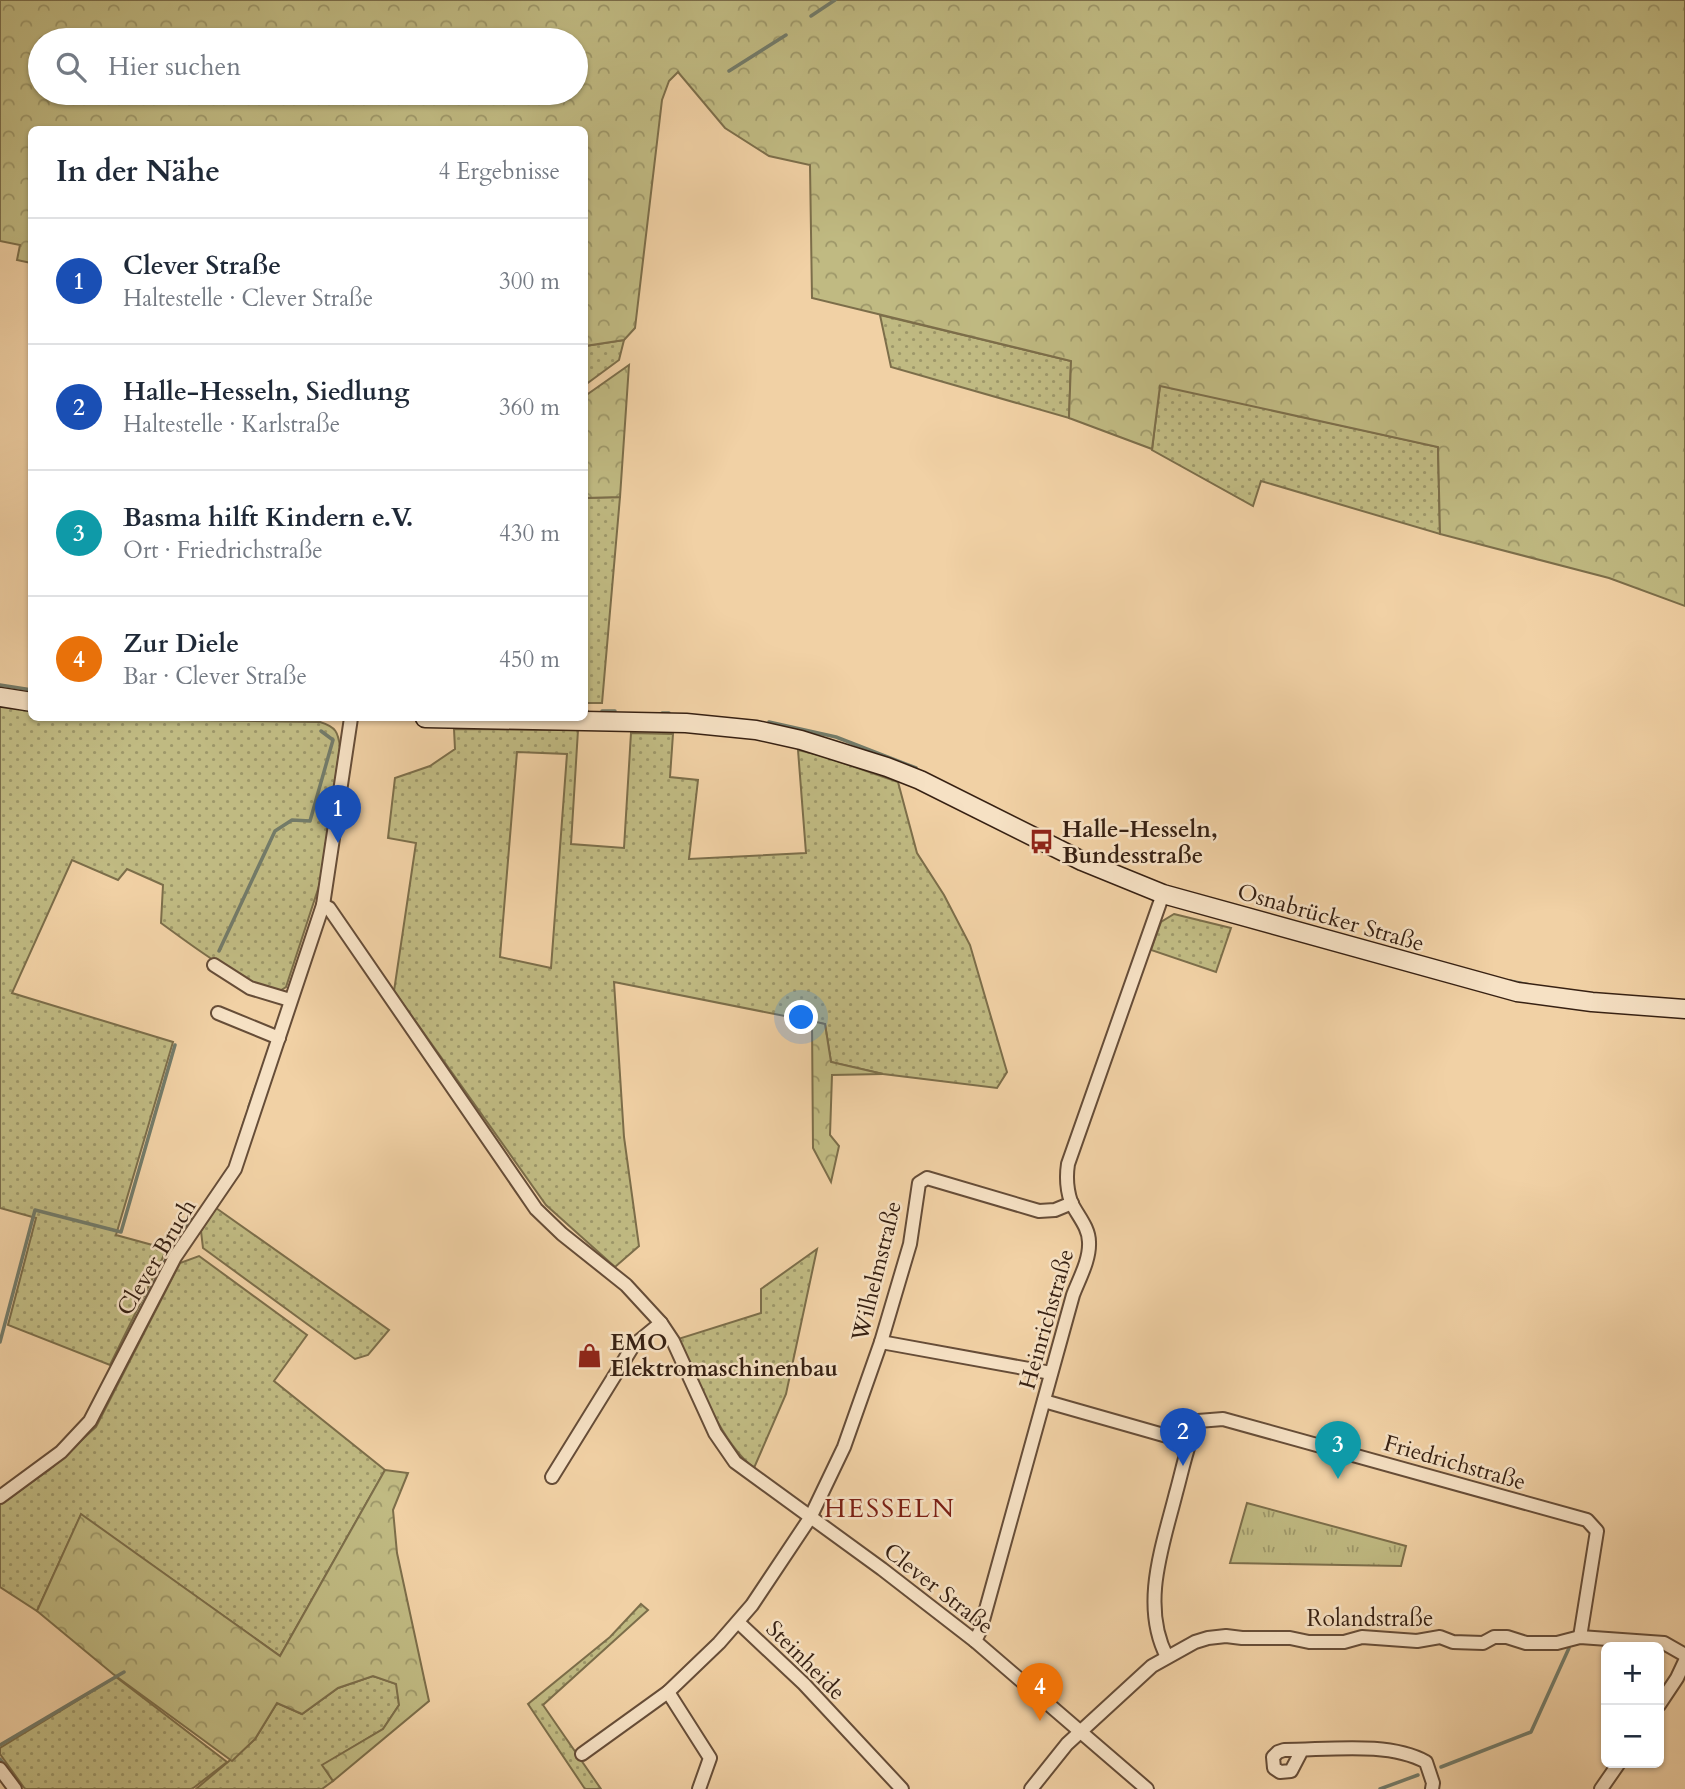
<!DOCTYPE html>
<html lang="de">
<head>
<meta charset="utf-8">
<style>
  body { margin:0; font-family:Cardo,serif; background:#f6f6f7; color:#1f2937 }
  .controls { position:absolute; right:21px; bottom:21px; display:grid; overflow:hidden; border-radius:10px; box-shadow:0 2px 5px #0004 }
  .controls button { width:63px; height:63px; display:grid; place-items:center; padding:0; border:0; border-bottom:2px solid #e0e1e3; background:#fff; color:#1f2937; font:35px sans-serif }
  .you { position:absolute; left:802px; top:1018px; width:24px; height:24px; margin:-18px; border:5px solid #fff; border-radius:50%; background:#1a73e8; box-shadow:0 0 0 10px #1a73e833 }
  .badge { display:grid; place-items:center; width:46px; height:46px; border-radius:50%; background:#b45309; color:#fff; font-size:23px; font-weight:700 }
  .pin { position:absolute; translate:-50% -58px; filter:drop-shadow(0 2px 4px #0008) }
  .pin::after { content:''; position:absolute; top:37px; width:24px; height:21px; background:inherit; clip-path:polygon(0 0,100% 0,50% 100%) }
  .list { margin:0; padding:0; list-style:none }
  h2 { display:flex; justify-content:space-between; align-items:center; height:91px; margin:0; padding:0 28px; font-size:30px }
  h2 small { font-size:23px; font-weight:400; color:#747a83 }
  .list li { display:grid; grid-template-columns:46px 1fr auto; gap:21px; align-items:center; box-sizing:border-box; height:126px; padding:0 28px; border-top:2px solid #e0e1e3 }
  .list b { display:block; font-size:26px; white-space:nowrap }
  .list p { margin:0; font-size:23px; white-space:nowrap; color:#747a83 }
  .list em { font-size:23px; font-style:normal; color:#747a83 }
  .icon { flex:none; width:38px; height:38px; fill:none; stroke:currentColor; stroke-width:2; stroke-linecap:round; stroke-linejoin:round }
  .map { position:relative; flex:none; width:1685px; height:1789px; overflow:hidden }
  .search { position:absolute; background:#fff; box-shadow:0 2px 5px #0004; left:28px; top:28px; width:560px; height:77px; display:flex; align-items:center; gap:18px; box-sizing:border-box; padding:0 24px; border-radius:38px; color:#747a83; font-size:26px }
  .panel { position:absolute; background:#fff; box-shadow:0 2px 5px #0004; left:28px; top:126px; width:560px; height:595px; border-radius:10px }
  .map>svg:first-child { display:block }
</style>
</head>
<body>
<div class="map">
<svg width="1685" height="1789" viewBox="0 0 1685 1789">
  <defs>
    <pattern id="grass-dots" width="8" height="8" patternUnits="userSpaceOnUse" patternTransform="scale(1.75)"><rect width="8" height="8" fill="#c0ba82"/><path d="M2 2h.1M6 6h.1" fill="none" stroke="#9d9769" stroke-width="1.8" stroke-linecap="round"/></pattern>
    <pattern id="forest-crowns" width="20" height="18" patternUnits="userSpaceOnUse" patternTransform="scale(1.75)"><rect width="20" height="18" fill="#c0ba82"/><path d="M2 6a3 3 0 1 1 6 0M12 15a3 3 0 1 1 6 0" fill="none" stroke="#9d9769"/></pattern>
    <pattern id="park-tufts" width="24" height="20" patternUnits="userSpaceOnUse" patternTransform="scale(1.75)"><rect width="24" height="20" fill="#c0ba82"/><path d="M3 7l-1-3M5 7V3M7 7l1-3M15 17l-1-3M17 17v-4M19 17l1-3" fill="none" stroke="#9d9769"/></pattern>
  </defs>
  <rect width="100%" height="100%" fill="#f1d1a5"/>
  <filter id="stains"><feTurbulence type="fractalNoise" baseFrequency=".00286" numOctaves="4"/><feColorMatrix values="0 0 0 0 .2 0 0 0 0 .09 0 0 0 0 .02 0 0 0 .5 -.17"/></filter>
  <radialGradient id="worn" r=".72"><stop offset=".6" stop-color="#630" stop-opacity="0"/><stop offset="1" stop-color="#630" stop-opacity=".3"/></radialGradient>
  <g fill="url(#grass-dots)" stroke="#7c6e4a" stroke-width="2" fill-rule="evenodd">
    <path d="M880,315L1071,361L1069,418L891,367Z"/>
    <path d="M624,340L619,360L585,385V346Z"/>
    <path d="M1160,385L1438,447L1440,534L1261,481L1253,506L1152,450Z"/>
    <path d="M620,497L602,703H585L584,498Z"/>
    <path d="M0,704L31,710L32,718L320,722C336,727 338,732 340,747L320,883L286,987L278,992C234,978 198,950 161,923L163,885L127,869L118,880L72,860L12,993L173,1042L116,1235L167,1249L110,1365L8,1325L36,1218L0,1208Z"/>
    <path d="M454,729L578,730L571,844L624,848L631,733L673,734L670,777L698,780L689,859L806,853L798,750L823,756L898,782L917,853L944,895L970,945L1007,1072L997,1088L883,1074L831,1062L825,1024L614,982L624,1137L639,1246L615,1267L546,1205L394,991L416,843L388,838L395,778L430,766L455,749ZM517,752L567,754L551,968L500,957Z"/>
    <path d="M1174,914L1231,928L1216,972L1151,950L1161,922Z"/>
    <path d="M216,1208L389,1330L368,1355L355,1359L203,1248L201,1231Z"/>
    <path d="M817,1249L786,1394L754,1468C720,1442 697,1378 678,1339L761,1313V1289Z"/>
    <path d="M199,1256L307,1335L274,1381L385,1470L280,1656L81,1515L37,1611L0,1587V1503L49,1470L96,1427L180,1263Z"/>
    <path d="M641,1604L648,1610L543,1705L601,1789H585L528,1704L610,1637Z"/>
    <path d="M373,1676L397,1684L399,1705L383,1729L323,1765L333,1781L322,1789H196L255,1739L277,1703L302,1714L338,1688Z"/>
    <path d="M116,1677L227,1762L192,1789H25L0,1754V1748Z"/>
  </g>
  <g fill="url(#forest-crowns)" stroke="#7c6e4a" stroke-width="2" fill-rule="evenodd">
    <path d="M0,0H1685V606L1609,578L1440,534L1438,447L1160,386L1152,449L1069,418L1071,361L812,298L810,165L769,156L725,128L678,72L669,81L662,100L635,328L624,340L585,346L584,130H32L31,263L17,260L20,245L0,241ZM576,40V93H40V40Z"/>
    <path d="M629,365L620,497L585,498V396Z"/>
    <path d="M812,1021L825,1024L831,1062L883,1074L832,1075L830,1135L839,1146L831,1182L813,1148Z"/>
    <path d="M385,1470L408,1473L393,1510L397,1553L429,1701L333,1781L322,1765L383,1729L399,1705L396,1684L373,1676L338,1688L302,1714L277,1703L255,1739L232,1761L113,1674L37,1611L81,1514L280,1656Z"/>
  </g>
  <path fill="url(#park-tufts)" stroke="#7c6e4a" stroke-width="2" d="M1247,1503L1406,1546L1401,1566L1230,1563Z"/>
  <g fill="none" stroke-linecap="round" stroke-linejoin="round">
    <g stroke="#737b69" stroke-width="3.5">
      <path d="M811,16L835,0"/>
      <path d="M729,71L786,35"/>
      <path d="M0,685L32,690"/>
      <path d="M584,711H587"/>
      <path d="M602,711H615"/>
      <path d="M662,713H669"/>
      <path d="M769,722L836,737L916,768"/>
      <path d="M985,803L995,808"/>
      <path d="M219,951L275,831L292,820L310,821L333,740L321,731"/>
      <path d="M1510,981L1530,985"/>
      <path d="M249,1107L257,1084"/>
      <path d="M237,1145L246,1117"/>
      <path d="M175,1240L194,1218"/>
      <path d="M0,1342L35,1210L121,1232L175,1045"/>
      <path d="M119,1352L167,1257"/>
      <path d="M73,1448L92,1428"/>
      <path d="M10,1497L43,1473"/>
      <path d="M0,1745L124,1672"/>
      <path d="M0,1759L7,1768"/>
      <path d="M1441,1767L1531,1732L1569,1648"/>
      <path d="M1380,1789L1418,1775"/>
    </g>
    <defs>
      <g id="street">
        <path d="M323,905L329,908L536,1209L562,1234L626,1285L661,1323L673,1341L715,1433L735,1462L882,1569L975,1641L1147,1789"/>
        <path d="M214,965L250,988L290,1000"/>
        <path d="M218,1013L279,1038"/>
        <path d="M881,1342L1051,1373"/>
        <path d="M1044,1401L1188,1442"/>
        <path d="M552,1477L633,1346L661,1323"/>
        <path d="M0,1497L61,1452L90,1421L175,1257L235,1169L323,905L351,718"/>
        <path d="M738,1622L804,1684L902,1789"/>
        <path d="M975,1641L980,1631L1073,1295C1079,1279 1090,1260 1089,1242C1089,1227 1077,1215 1071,1202C1067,1190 1066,1177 1068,1164L1163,894"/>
        <path d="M1167,1657C1140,1605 1163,1545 1176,1493C1183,1468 1187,1444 1198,1421L1223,1419L1587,1520L1597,1531L1580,1637"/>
        <path d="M668,1692L710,1758L699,1789"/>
        <path d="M1659,1705L1677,1678L1685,1661"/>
        <path d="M1302,1750L1291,1771L1280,1772L1274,1768L1273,1757L1278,1752L1284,1750C1328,1750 1388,1741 1426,1762L1433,1783L1432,1789"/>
        <path d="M582,1754L668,1692L719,1643L752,1605L810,1518L844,1447L881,1342L910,1244L919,1183L927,1178L1039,1211L1055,1210L1072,1203"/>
        <path d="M0,1769L15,1789"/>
        <path d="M1031,1789L1067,1744L1152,1666L1195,1642L1208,1638L1226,1636L1242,1638H1290L1309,1642H1344L1362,1637L1417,1641L1440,1637L1453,1642L1483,1643L1494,1637H1507L1526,1643H1557L1580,1637L1664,1643L1685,1655"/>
        <path d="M1601,1789L1619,1763"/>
      </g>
      <g id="secondary">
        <path d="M0,697L32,702"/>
        <path d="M425,718L686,723L756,730L801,740L887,767L920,780L1082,861L1163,894L1517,992L1592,1002L1685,1009"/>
      </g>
    </defs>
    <use href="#street" stroke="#664d38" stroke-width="16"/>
    <use href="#secondary" stroke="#372113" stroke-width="21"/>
    <use href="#street" stroke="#f6e1c4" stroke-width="12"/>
    <use href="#secondary" stroke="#f6e1c4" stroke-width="18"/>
  </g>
  <defs>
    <symbol id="bus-bare" viewBox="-9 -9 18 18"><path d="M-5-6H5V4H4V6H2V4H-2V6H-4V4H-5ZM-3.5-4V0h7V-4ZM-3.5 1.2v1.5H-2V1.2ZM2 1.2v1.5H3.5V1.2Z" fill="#8f2418" stroke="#f6e1c4" stroke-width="2.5" paint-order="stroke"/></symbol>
    <symbol id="shop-bare" viewBox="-9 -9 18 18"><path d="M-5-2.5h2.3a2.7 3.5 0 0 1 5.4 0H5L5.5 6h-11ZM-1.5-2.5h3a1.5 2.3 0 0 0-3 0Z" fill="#8f2418" stroke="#f6e1c4" stroke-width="2.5" paint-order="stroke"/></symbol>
  </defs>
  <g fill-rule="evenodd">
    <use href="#bus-bare" x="1024" y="824" width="35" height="35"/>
    <use href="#shop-bare" x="572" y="1338" width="35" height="35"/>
  </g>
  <g text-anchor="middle" stroke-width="5" stroke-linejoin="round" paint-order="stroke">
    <g font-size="23" font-weight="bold" fill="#372113" stroke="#f6e1c4" text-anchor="start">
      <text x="1062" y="837">Halle-Hesseln,<tspan x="1062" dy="26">Bundesstraße</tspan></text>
      <text x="610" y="1350">EMO<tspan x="610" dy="26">Elektromaschinenbau</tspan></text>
    </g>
    <g font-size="23" fill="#372113" stroke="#f6e1c4">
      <text transform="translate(1331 917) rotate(16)" y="8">Osnabrücker Straße</text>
      <text transform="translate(156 1257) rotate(-59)" y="8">Clever Bruch</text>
      <text transform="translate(876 1271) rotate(-76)" y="8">Wilhelmstraße</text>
      <text transform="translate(1046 1319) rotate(-74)" y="8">Heinrichstraße</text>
      <text transform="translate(1455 1462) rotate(16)" y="8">Friedrichstraße</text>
      <text transform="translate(939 1588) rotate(38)" y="8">Clever Straße</text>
      <text x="1370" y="1626">Rolandstraße</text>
      <text transform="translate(806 1660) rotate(45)" y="8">Steinheide</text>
    </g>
    <g font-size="26" letter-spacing="2" fill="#7a1f14" stroke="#f6e1c4">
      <text x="890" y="1517">HESSELN</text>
    </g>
  </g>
  <rect width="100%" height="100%" filter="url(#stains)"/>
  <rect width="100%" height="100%" fill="url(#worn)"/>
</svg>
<div class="controls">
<button>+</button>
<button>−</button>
</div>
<div class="you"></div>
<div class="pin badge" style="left:338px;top:843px;background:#1a4fb4">1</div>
<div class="pin badge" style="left:1183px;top:1466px;background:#1a4fb4">2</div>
<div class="pin badge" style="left:1338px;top:1479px;background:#0f9aa8">3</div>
<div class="pin badge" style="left:1040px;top:1721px;background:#e8710a">4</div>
<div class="search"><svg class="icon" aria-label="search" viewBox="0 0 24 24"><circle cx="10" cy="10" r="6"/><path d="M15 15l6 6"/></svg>Hier suchen</div>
<section class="panel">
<h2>In der Nähe<small>4 Ergebnisse</small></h2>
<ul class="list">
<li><span class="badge" style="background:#1a4fb4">1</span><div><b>Clever Straße</b><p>Haltestelle · Clever Straße</p></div><em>300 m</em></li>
<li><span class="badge" style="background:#1a4fb4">2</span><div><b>Halle-Hesseln, Siedlung</b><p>Haltestelle · Karlstraße</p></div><em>360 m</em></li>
<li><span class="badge" style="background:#0f9aa8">3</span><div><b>Basma hilft Kindern e.V.</b><p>Ort · Friedrichstraße</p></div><em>430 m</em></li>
<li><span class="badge" style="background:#e8710a">4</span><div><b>Zur Diele</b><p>Bar · Clever Straße</p></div><em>450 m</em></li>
</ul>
</section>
</div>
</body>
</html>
